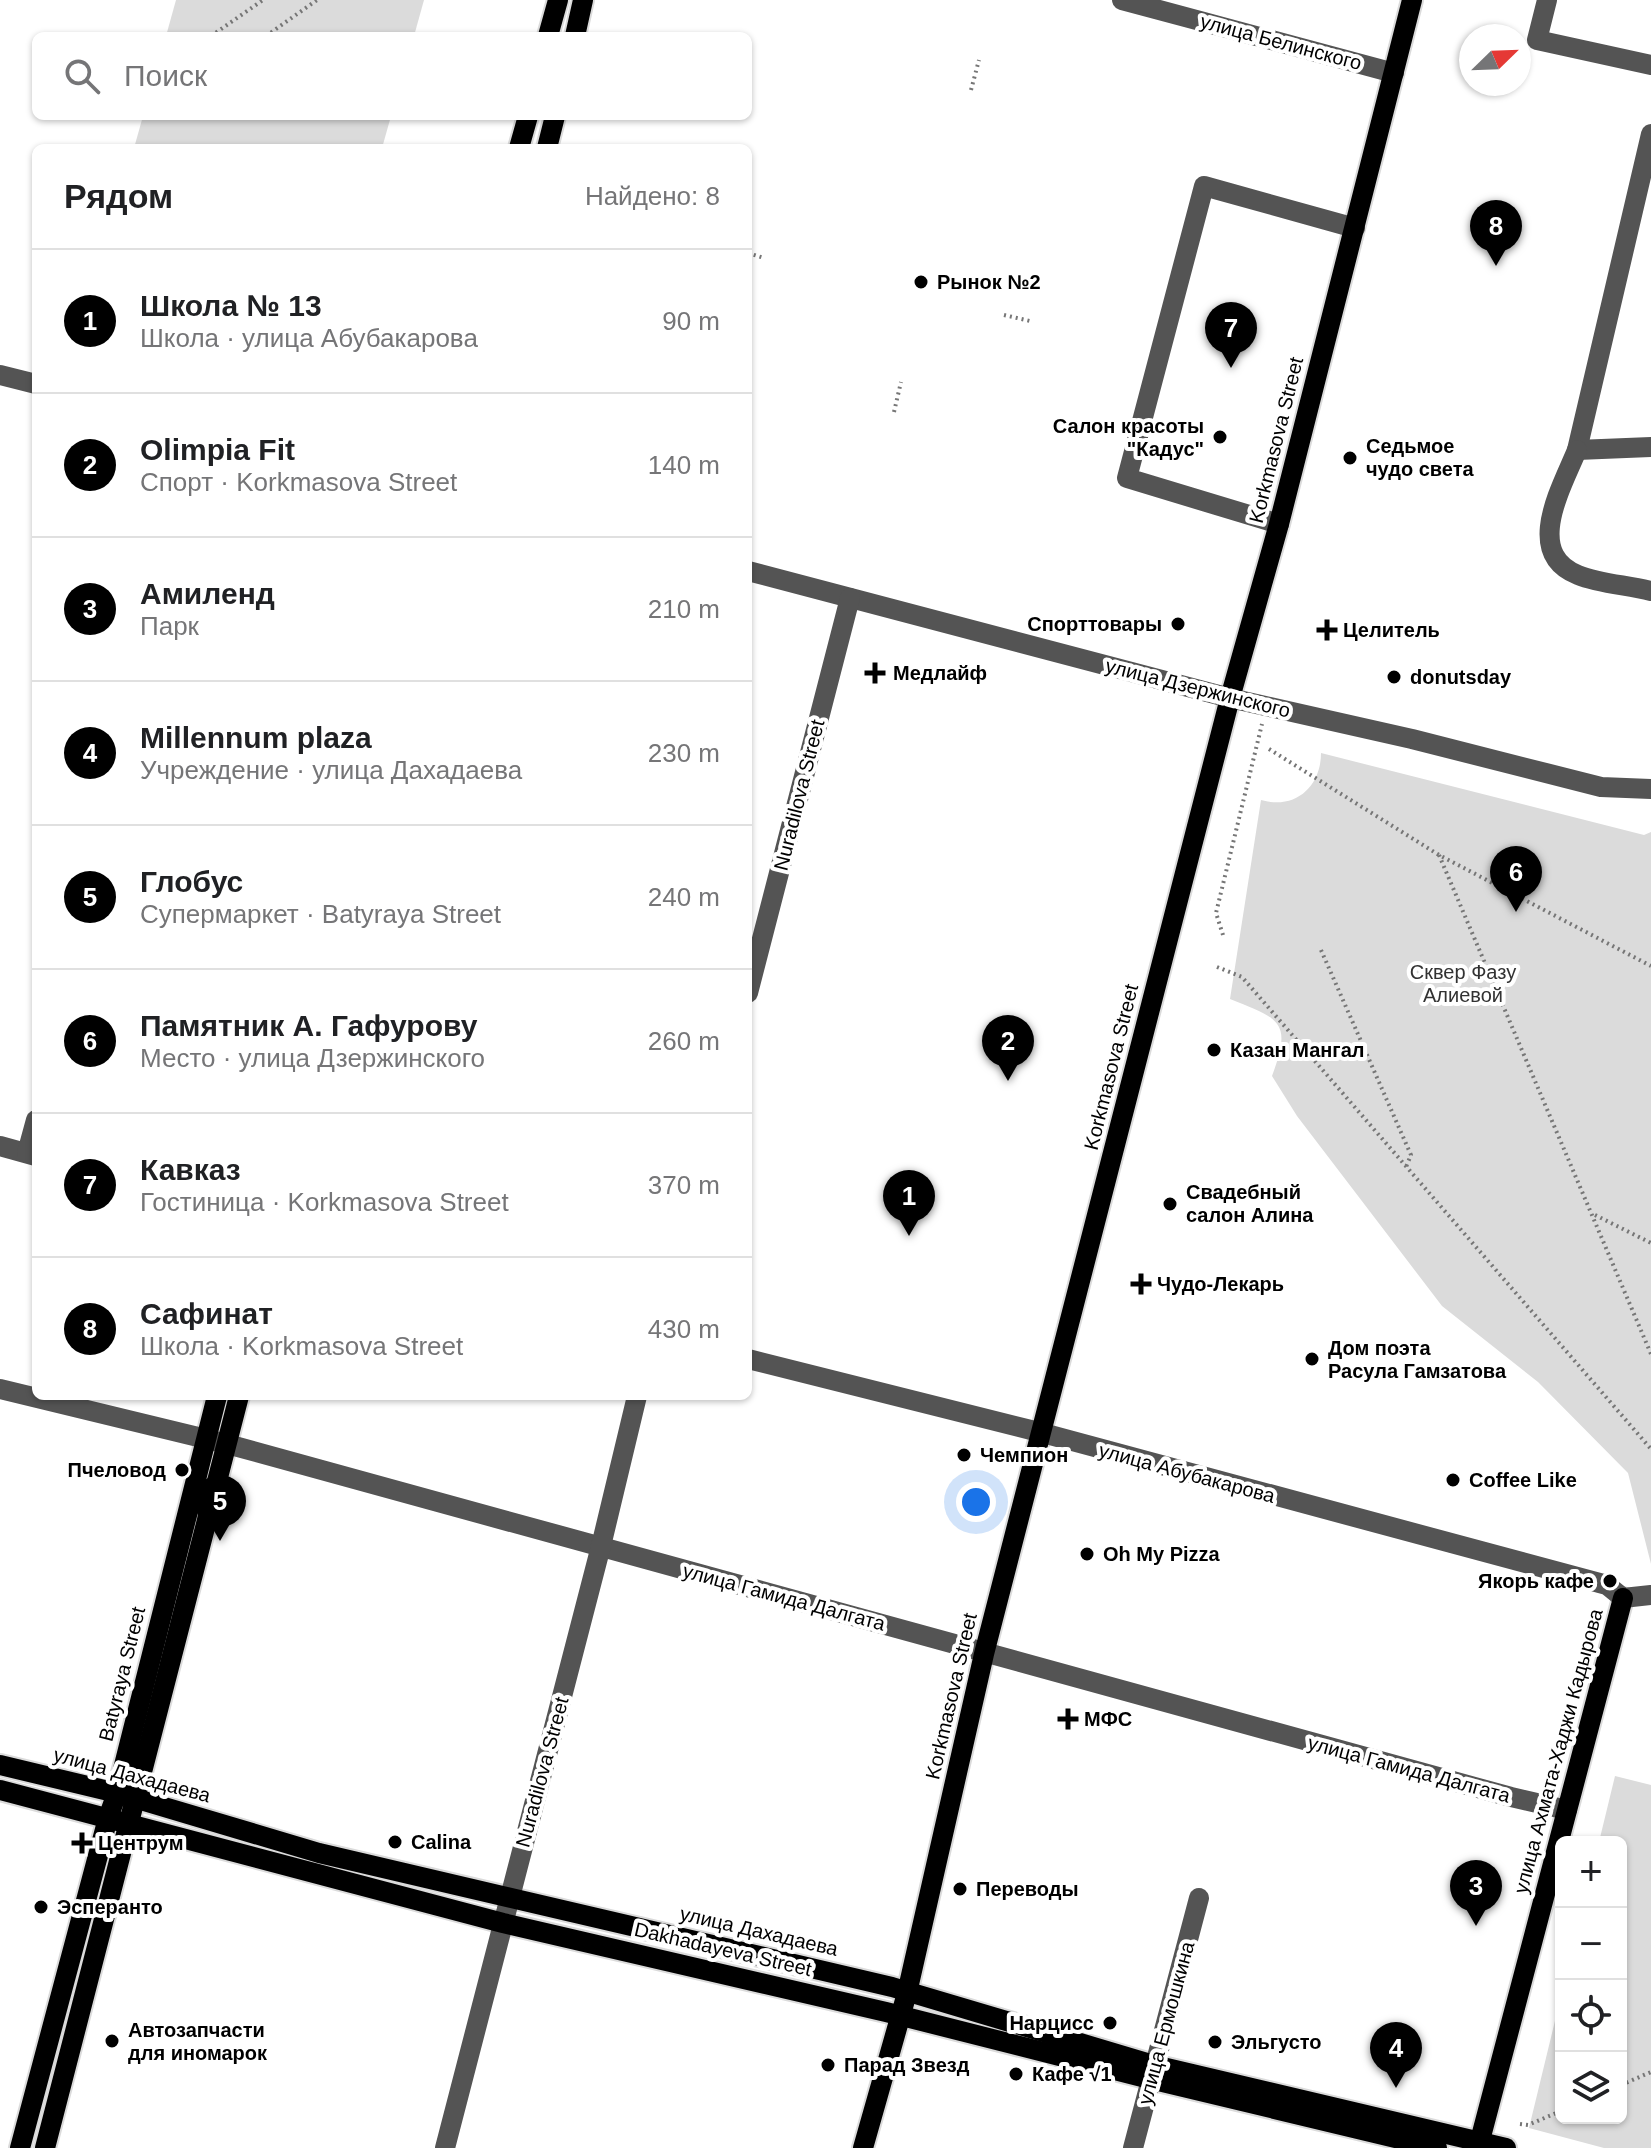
<!DOCTYPE html>
<html lang="ru">
<head>
<meta charset="utf-8">
<style>
  body { margin:0; font-family:Arial,sans-serif; background:#f2f2f2; color:#202124 }
  .controls { position:absolute; right:24px; bottom:24px; display:grid; overflow:hidden; border-radius:12px; box-shadow:0 2px 6px #0004 }
  .controls button { width:72px; height:72px; display:grid; place-items:center; padding:0; border:0; border-bottom:2px solid #e0e0e0; background:#fff; color:#202124; font:40px sans-serif }
  .compass { position:absolute; left:1459px; top:24px; width:72px; height:72px; border-radius:50%; background:#fff; box-shadow:0 2px 6px #0004; rotate:67deg }
  .you { position:absolute; left:976px; top:1502px; width:28px; height:28px; margin:-20px; border:6px solid #fff; border-radius:50%; background:#1a73e8; box-shadow:0 0 0 12px #1a73e833 }
  .badge { display:grid; place-items:center; width:52px; height:52px; border-radius:50%; background:#000; color:#fff; font-size:26px; font-weight:700 }
  .pin { position:absolute; translate:-50% -66px; filter:drop-shadow(0 2px 4px #0008) }
  .pin::after { content:''; position:absolute; top:42px; width:28px; height:24px; background:inherit; clip-path:polygon(0 0,100% 0,50% 100%) }
  .list { margin:0; padding:0; list-style:none }
  h2 { display:flex; justify-content:space-between; align-items:center; height:104px; margin:0; padding:0 32px; font-size:34px }
  h2 small { font-size:26px; font-weight:400; color:#757577 }
  .list li { display:grid; grid-template-columns:52px 1fr auto; gap:24px; align-items:center; box-sizing:border-box; height:144px; padding:0 32px; border-top:2px solid #e0e0e0 }
  .list b { display:block; font-size:30px; white-space:nowrap }
  .list p { margin:0; font-size:26px; white-space:nowrap; color:#757577 }
  .list em { font-size:26px; font-style:normal; color:#757577 }
  .icon { flex:none; width:44px; height:44px; fill:none; stroke:currentColor; stroke-width:2; stroke-linecap:round; stroke-linejoin:round }
  .map { position:relative; flex:none; width:1651px; height:2148px; overflow:hidden }
  .search { position:absolute; background:#fff; box-shadow:0 2px 6px #0004; left:32px; top:32px; width:720px; height:88px; display:flex; align-items:center; gap:20px; box-sizing:border-box; padding:0 28px; border-radius:12px; color:#757577; font-size:30px }
  .panel { position:absolute; background:#fff; box-shadow:0 2px 6px #0004; left:32px; top:144px; width:720px; height:1256px; border-radius:12px }
  .map>svg:first-child { display:block }
</style>
</head>
<body>
<div class="map">
<svg width="1651" height="2148" viewBox="0 0 1651 2148">
  <rect width="100%" height="100%" fill="#fff"/>
  <g fill="#dbdbdb">
    <path d="M176,0H424L414,36H166Z"/>
    <path d="M143,116H391L382,148H134Z"/>
    <path d="M1321,753L1644,835L1651,832V1564L1628,1473L1538,1382L1442,1306L1297,1116L1272,1076C1293,1020 1279,1019 1230,999L1261,800C1295,810 1321,787 1321,753Z"/>
    <path d="M1615,1776L1651,1785V2148H1604L1529,2128L1561,1996V2118H1621V1842H1599Z"/>
  </g>
  <g fill="none" stroke-linecap="round" stroke-linejoin="round">
    <defs>
      <g id="major">
        <path d="M548,36L558,0"/>
        <path d="M575,36L583,0"/>
        <path d="M519,148L528,116"/>
        <path d="M547,148L555,116"/>
        <path d="M0,1765L117,1793L319,1853L892,1987L1154,2065L1506,2148"/>
        <path d="M0,1790L503,1923L886,2012L1150,2079L1437,2148"/>
        <path d="M20,2148L108,1818L117,1793L217,1396"/>
        <path d="M45,2148L239,1396"/>
        <path d="M863,2148L907,1993L984,1654L1230,698L1279,524L1412,0"/>
        <path d="M1478,2148L1623,1598"/>
      </g>
    </defs>
    <use href="#major" stroke="#dbdbdb" stroke-width="24"/>
    <g stroke="#767676" stroke-width="4" stroke-dasharray="2 4" stroke-linecap="butt">
      <path d="M211,36L263,0"/>
      <path d="M266,36L317,0"/>
      <path d="M971,90L979,60"/>
      <path d="M748,253L764,258"/>
      <path d="M1004,315L1030,321"/>
      <path d="M894,412L901,382"/>
      <path d="M1269,749L1439,855L1651,966"/>
      <path d="M1439,855L1651,1354"/>
      <path d="M1223,935L1216,913L1262,724"/>
      <path d="M1321,950L1411,1155L1406,1167"/>
      <path d="M1217,967L1242,977L1651,1449"/>
      <path d="M1595,1215L1651,1243"/>
      <path d="M1621,2085L1651,2072"/>
      <path d="M1520,2124L1528,2125L1561,2111"/>
    </g>
    <g stroke="#545454" stroke-width="20">
      <path d="M1122,0L1394,73"/>
      <path d="M1547,0L1537,40L1651,65"/>
      <path d="M1651,134L1577,450L1651,447"/>
      <path d="M0,375L36,384"/>
      <path d="M1577,450C1562,487 1523,553 1578,575C1600,584 1628,585 1651,591"/>
      <path d="M1279,524L1127,478L1204,186L1355,228"/>
      <path d="M748,571L1230,698L1412,739L1601,787L1651,789"/>
      <path d="M748,993L850,598"/>
      <path d="M0,1146L36,1156"/>
      <path d="M27,1153L36,1120"/>
      <path d="M748,1359L1039,1432L1607,1585L1623,1598L1651,1595"/>
      <path d="M0,1389L227,1444L1511,1797L1567,1810"/>
      <path d="M445,2148L601,1546L637,1396"/>
      <path d="M1133,2148L1199,1898"/>
    </g>
    <use href="#major" stroke="#000" stroke-width="20"/>
  </g>
  <g fill="#000" stroke="#fff" stroke-width="3">
    <circle cx="921" cy="282" r="8"/>
    <circle cx="1220" cy="437" r="8"/>
    <circle cx="1350" cy="458" r="8"/>
    <circle cx="1178" cy="624" r="8"/>
    <path d="M1323 618h8v8h8v8h-8v8h-8v-8h-8v-8h8z"/>
    <path d="M871 661h8v8h8v8h-8v8h-8v-8h-8v-8h8z"/>
    <circle cx="1394" cy="677" r="8"/>
    <circle cx="1214" cy="1050" r="8"/>
    <circle cx="1170" cy="1204" r="8"/>
    <path d="M1137 1272h8v8h8v8h-8v8h-8v-8h-8v-8h8z"/>
    <circle cx="1312" cy="1359" r="8"/>
    <circle cx="964" cy="1455" r="8"/>
    <circle cx="182" cy="1470" r="8"/>
    <circle cx="1453" cy="1480" r="8"/>
    <circle cx="1087" cy="1554" r="8"/>
    <circle cx="1610" cy="1581" r="8"/>
    <path d="M1064 1707h8v8h8v8h-8v8h-8v-8h-8v-8h8z"/>
    <circle cx="395" cy="1842" r="8"/>
    <path d="M78 1831h8v8h8v8h-8v8h-8v-8h-8v-8h8z"/>
    <circle cx="960" cy="1889" r="8"/>
    <circle cx="41" cy="1907" r="8"/>
    <circle cx="1110" cy="2023" r="8"/>
    <circle cx="112" cy="2041" r="8"/>
    <circle cx="1215" cy="2042" r="8"/>
    <circle cx="828" cy="2065" r="8"/>
    <circle cx="1016" cy="2074" r="8"/>
  </g>
  <g text-anchor="middle" stroke-width="8" stroke-linejoin="round" paint-order="stroke">
    <g font-size="20" fill="#000" stroke="#fff">
      <text transform="translate(1281 42) rotate(15)" y="7">улица Белинского</text>
      <text transform="translate(1276 440) rotate(-76)" y="7">Korkmasova Street</text>
      <text transform="translate(1198 688) rotate(14)" y="7">улица Дзержинского</text>
      <text transform="translate(799 795) rotate(-76)" y="7">Nuradilova Street</text>
      <text transform="translate(1111 1067) rotate(-76)" y="7">Korkmasova Street</text>
      <text transform="translate(1187 1473) rotate(15)" y="7">улица Абубакарова</text>
      <text transform="translate(784 1597) rotate(15)" y="7">улица Гамида Далгата</text>
      <text transform="translate(122 1674) rotate(-76)" y="7">Batyraya Street</text>
      <text transform="translate(951 1696) rotate(-77)" y="7">Korkmasova Street</text>
      <text transform="translate(1558 1751) rotate(-75)" y="7">улица Ахмата-Хаджи Кадырова</text>
      <text transform="translate(1409 1769) rotate(15)" y="7">улица Гамида Далгата</text>
      <text transform="translate(542 1772) rotate(-75)" y="7">Nuradilova Street</text>
      <text transform="translate(132 1775) rotate(15)" y="7">улица Дахадаева</text>
      <text transform="translate(759 1931) rotate(13)" y="7">улица Дахадаева</text>
      <text transform="translate(723 1949) rotate(13)" y="7">Dakhadayeva Street</text>
      <text transform="translate(1166 2023) rotate(-75)" y="7">улица Ермошкина</text>
    </g>
    <g font-size="20" font-weight="bold" fill="#000" stroke="#fff" text-anchor="start">
      <text x="937" y="289">Рынок №2</text>
      <text x="1204" y="433" text-anchor="end">Салон красоты<tspan x="1204" dy="23">"Кадус"</tspan></text>
      <text x="1366" y="453">Седьмое<tspan x="1366" dy="23">чудо света</tspan></text>
      <text x="1162" y="631" text-anchor="end">Спорттовары</text>
      <text x="1343" y="637">Целитель</text>
      <text x="893" y="680">Медлайф</text>
      <text x="1410" y="684">donutsday</text>
      <text x="1230" y="1057">Казан Мангал</text>
      <text x="1186" y="1199">Свадебный<tspan x="1186" dy="23">салон Алина</tspan></text>
      <text x="1157" y="1291">Чудо-Лекарь</text>
      <text x="1328" y="1355">Дом поэта<tspan x="1328" dy="23">Расула Гамзатова</tspan></text>
      <text x="980" y="1462">Чемпион</text>
      <text x="166" y="1477" text-anchor="end">Пчеловод</text>
      <text x="1469" y="1487">Coffee Like</text>
      <text x="1103" y="1561">Oh My Pizza</text>
      <text x="1594" y="1588" text-anchor="end">Якорь кафе</text>
      <text x="1084" y="1726">МФС</text>
      <text x="411" y="1849">Calina</text>
      <text x="98" y="1850">Центрум</text>
      <text x="976" y="1896">Переводы</text>
      <text x="57" y="1914">Эсперанто</text>
      <text x="1094" y="2030" text-anchor="end">Нарцисс</text>
      <text x="128" y="2037">Автозапчасти<tspan x="128" dy="23">для иномарок</tspan></text>
      <text x="1231" y="2049">Эльгусто</text>
      <text x="844" y="2072">Парад Звезд</text>
      <text x="1032" y="2081">Кафе √1</text>
    </g>
    <g font-size="20" fill="#323232" stroke="#fff">
      <text x="1463" y="979">Сквер Фазу<tspan x="1463" dy="23">Алиевой</tspan></text>
    </g>
  </g>
</svg>
<div class="controls">
<button>+</button>
<button>−</button>
<button><svg class="icon" aria-label="locate" viewBox="0 0 24 24"><circle cx="12" cy="12" r="6"/><path d="M12 2v4M12 18v4M2 12h4M18 12h4"/></svg></button>
<button><svg class="icon" aria-label="layers" viewBox="0 0 24 24"><path d="M12 4l9 5-9 5-9-5zM3 14l9 5 9-5"/></svg></button>
</div>
<svg class="compass" viewBox="-18 -18 36 36"><path d="M0-13l5 13h-10z" fill="#e53935"/><path d="M0 13l5-13h-10z" fill="#757577"/></svg>
<div class="you"></div>
<div class="pin badge" style="left:909px;top:1236px">1</div>
<div class="pin badge" style="left:1008px;top:1081px">2</div>
<div class="pin badge" style="left:1476px;top:1926px">3</div>
<div class="pin badge" style="left:1396px;top:2088px">4</div>
<div class="pin badge" style="left:220px;top:1541px">5</div>
<div class="pin badge" style="left:1516px;top:912px">6</div>
<div class="pin badge" style="left:1231px;top:368px">7</div>
<div class="pin badge" style="left:1496px;top:266px">8</div>
<div class="search"><svg class="icon" aria-label="search" viewBox="0 0 24 24"><circle cx="10" cy="10" r="6"/><path d="M15 15l6 6"/></svg>Поиск</div>
<section class="panel">
<h2>Рядом<small>Найдено: 8</small></h2>
<ul class="list">
<li><span class="badge">1</span><div><b>Школа № 13</b><p>Школа · улица Абубакарова</p></div><em>90 m</em></li>
<li><span class="badge">2</span><div><b>Olimpia Fit</b><p>Спорт · Korkmasova Street</p></div><em>140 m</em></li>
<li><span class="badge">3</span><div><b>Амиленд</b><p>Парк</p></div><em>210 m</em></li>
<li><span class="badge">4</span><div><b>Millennum plaza</b><p>Учреждение · улица Дахадаева</p></div><em>230 m</em></li>
<li><span class="badge">5</span><div><b>Глобус</b><p>Супермаркет · Batyraya Street</p></div><em>240 m</em></li>
<li><span class="badge">6</span><div><b>Памятник А. Гафурову</b><p>Место · улица Дзержинского</p></div><em>260 m</em></li>
<li><span class="badge">7</span><div><b>Кавказ</b><p>Гостиница · Korkmasova Street</p></div><em>370 m</em></li>
<li><span class="badge">8</span><div><b>Сафинат</b><p>Школа · Korkmasova Street</p></div><em>430 m</em></li>
</ul>
</section>
</div>
</body>
</html>
